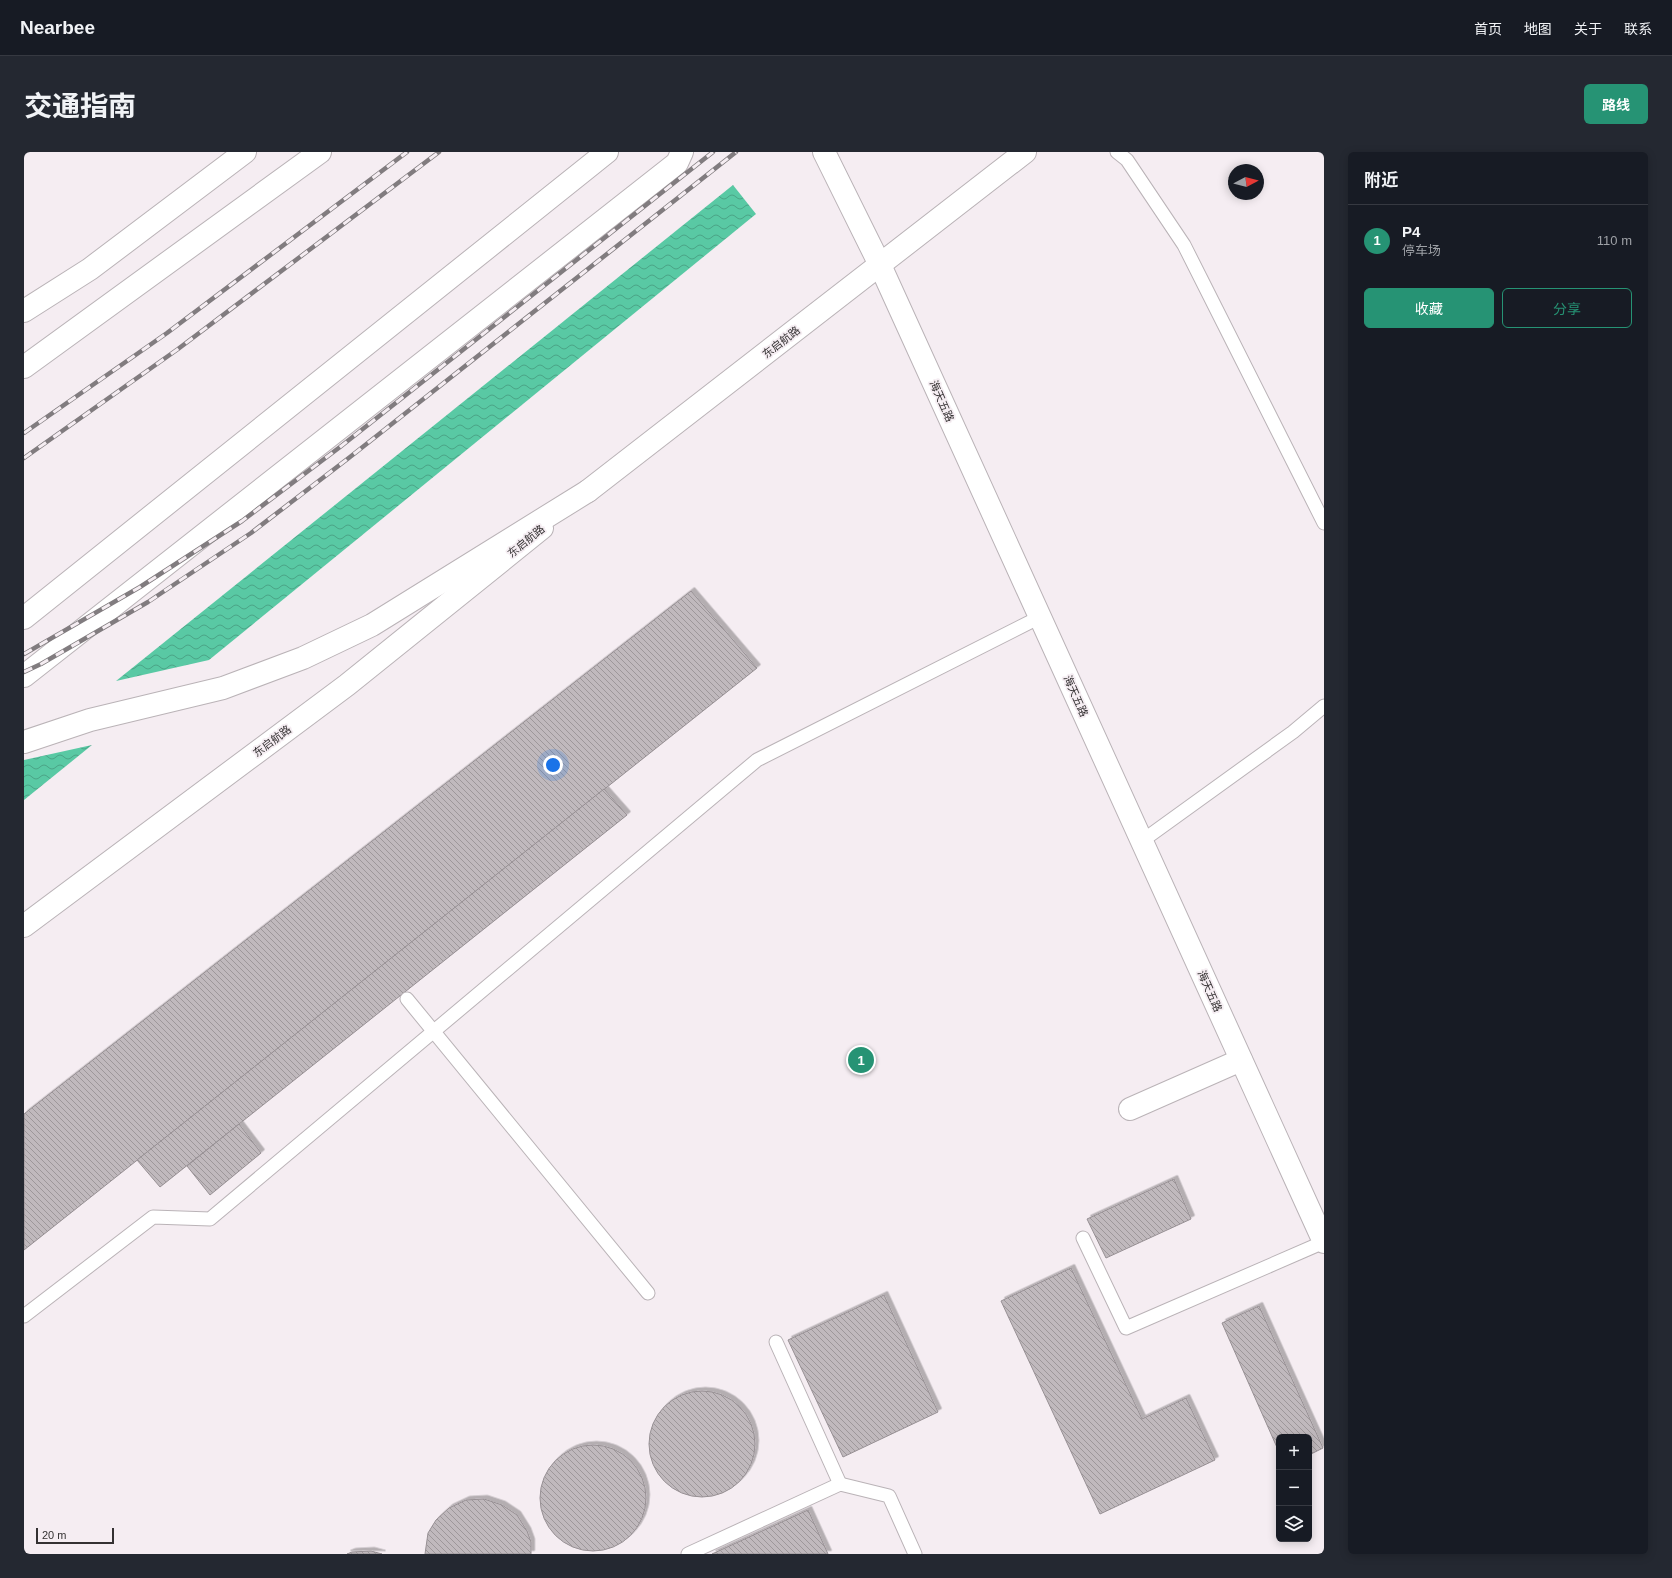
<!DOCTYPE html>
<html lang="zh">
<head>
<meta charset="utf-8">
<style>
  body { margin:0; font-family:Helvetica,"Noto Sans SC",sans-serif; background:#242831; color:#f1f3f6 }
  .controls { position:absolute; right:12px; bottom:12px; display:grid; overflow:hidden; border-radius:6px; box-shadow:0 2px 10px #0003 }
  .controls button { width:36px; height:36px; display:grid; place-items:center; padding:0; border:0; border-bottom:1px solid #363941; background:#171b24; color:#f1f3f6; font:20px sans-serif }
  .compass { position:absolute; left:1204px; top:12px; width:36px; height:36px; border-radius:50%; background:#171b24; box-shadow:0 2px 10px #0003; rotate:83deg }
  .scale { position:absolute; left:12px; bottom:10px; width:78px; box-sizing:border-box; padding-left:4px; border:2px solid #343132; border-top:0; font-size:11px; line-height:14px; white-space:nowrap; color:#343132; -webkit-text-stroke:3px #f5edf2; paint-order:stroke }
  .you { position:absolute; left:529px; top:613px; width:14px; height:14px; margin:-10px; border:3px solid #fff; border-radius:50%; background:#1a73e8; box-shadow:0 0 0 6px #1a73e833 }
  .badge { display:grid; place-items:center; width:26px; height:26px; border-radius:50%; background:#269374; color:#fff; font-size:13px; font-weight:700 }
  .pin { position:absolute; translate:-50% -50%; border:2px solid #fff; box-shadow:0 1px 4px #0006 }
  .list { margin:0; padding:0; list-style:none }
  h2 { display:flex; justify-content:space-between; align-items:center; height:52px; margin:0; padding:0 16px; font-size:17px }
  h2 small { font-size:13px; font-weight:400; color:#9ea1a6 }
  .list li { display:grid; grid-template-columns:26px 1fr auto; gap:12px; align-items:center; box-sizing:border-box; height:72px; padding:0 16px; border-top:1px solid #363941 }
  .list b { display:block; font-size:15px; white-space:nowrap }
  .list p { margin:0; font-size:13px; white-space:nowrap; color:#9ea1a6 }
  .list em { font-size:13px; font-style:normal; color:#9ea1a6 }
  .actions { display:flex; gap:8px; padding:12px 16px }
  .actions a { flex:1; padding:9px 0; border:1px solid #269374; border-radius:6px; text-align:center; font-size:14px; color:#269374 }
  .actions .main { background:#269374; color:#fff }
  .icon { flex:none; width:22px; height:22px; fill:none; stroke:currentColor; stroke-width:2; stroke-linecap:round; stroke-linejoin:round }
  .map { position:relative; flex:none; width:1300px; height:1402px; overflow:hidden; border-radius:6px }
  header { display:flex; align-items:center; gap:24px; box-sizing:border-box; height:56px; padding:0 20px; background:#171b24; border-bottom:1px solid #363941 }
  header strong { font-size:19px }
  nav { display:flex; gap:22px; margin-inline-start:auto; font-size:14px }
  .intro { display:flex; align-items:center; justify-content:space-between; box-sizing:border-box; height:96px; padding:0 24px }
  h1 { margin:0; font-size:28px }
  .button { padding:10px 18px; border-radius:6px; background:#269374; color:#fff; font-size:14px; font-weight:700 }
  main { display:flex; gap:24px; padding:0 24px }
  aside { flex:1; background:#171b24; border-radius:6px; box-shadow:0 2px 10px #0003 }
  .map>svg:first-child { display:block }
</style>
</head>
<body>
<header>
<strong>Nearbee</strong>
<nav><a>首页</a><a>地图</a><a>关于</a><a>联系</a></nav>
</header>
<div class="intro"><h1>交通指南</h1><a class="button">路线</a></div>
<main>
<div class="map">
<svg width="1300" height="1402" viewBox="0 0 1300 1402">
  <defs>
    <pattern id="water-waves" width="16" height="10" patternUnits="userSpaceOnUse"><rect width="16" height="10" fill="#59c9a4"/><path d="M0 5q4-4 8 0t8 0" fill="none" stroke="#4aa486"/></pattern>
    <pattern id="building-back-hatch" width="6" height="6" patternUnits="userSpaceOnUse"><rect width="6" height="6" fill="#c0b9bd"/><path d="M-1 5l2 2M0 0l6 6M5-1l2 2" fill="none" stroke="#9d979a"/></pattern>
    <filter id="shadow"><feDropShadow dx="3.5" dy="-3.5" stdDeviation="0" flood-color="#0004"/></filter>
  </defs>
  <rect width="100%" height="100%" fill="#f5edf2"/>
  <g fill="url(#water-waves)">
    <path d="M709,33L732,62L185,508L92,529Z"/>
    <path d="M68,593L0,648V608Z"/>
  </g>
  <g fill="url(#building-back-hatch)" stroke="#979094" filter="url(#shadow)">
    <path d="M667,439L733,516L0,1098V962Z"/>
    <path d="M580,637L603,663L136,1035L113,1008Z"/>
    <path d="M215,972L237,1001L186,1043L163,1014Z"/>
    <path d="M1150,1027L1167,1067L1082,1106L1063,1067Z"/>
    <path d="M1047,1116L1118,1267L1162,1246L1191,1308L1076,1362L977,1149Z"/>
    <path d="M860,1143L914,1260L819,1305L764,1188Z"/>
    <path d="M1235,1154L1299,1296L1285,1303V1285H1255V1300L1198,1171Z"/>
    <circle cx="678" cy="1292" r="53"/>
    <circle cx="569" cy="1346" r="53"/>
    <path d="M460,1347L478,1353L493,1363L503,1379L507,1390V1402H401L404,1381L412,1368L425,1356L442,1348Z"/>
    <path d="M784,1358L804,1402H688Z"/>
    <path d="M347,1399L358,1402H323L328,1400Z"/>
  </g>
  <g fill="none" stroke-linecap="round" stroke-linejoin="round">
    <defs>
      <g id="service">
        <path d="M1093,0L1103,8L1160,93L1300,371"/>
        <path d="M1118,689L1269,580L1300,554"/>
        <path d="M383,847L624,1141"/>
        <path d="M1059,1086L1102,1176L1300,1090"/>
        <path d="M0,1164L129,1065L186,1067L733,608L1016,465"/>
        <path d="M752,1190L816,1332"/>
        <path d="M664,1402L816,1332L865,1344L891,1402"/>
      </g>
      <g id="minor">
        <path d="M0,774L323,533L518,376"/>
        <path d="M1106,957L1217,908"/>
      </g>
      <g id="tertiary">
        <path d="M800,0L856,113L1300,1090"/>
        <path d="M564,339L1001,0"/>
      </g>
      <g id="trunk">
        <path d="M0,159L66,117L221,0"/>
        <path d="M0,215L296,0"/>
        <path d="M0,466L583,0"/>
        <path d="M0,524L653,11L658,0"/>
        <path d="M0,590L66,568L199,536L279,506L348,473L564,339"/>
      </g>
    </defs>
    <use href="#service" stroke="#bab3b7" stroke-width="15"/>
    <use href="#minor" stroke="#bab3b7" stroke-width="24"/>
    <use href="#tertiary" stroke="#bab3b7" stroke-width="24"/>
    <use href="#trunk" stroke="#bab3b7" stroke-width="24"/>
    <use href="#service" stroke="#fff" stroke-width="13"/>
    <use href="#minor" stroke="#fff" stroke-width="22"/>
    <use href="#tertiary" stroke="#fff" stroke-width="22"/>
    <use href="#trunk" stroke="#fff" stroke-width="22"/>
    <defs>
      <g id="rail">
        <path d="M0,281L143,181L383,0"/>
        <path d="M0,306L154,197L415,0"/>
        <path d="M0,502L116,435L218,369L316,295L689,0"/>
        <path d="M0,520L17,512L124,450L227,381L326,305L712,0"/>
      </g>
    </defs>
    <use href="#rail" stroke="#817c7f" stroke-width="4.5"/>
    <use href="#rail" stroke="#f5edf2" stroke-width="3" stroke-dasharray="9" stroke-linecap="butt"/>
  </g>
  <g text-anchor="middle" stroke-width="3.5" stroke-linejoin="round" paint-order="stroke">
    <g font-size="11" fill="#343132" stroke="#f5edf2">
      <text transform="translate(757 190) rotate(-38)" y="4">东启航路</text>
      <text transform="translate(918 249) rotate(66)" y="4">海天五路</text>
      <text transform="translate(502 389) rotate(-39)" y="4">东启航路</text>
      <text transform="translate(1052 544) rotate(66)" y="4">海天五路</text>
      <text transform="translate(248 589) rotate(-37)" y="4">东启航路</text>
      <text transform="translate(1186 839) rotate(66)" y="4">海天五路</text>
    </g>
  </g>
</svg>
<div class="controls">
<button>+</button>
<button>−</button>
<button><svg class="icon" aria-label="layers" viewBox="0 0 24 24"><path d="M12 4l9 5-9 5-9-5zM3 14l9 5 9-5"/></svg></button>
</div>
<svg class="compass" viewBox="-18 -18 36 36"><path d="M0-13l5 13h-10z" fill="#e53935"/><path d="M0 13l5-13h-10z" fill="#9ea1a6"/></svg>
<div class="scale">20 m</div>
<div class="you"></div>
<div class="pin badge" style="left:837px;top:908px">1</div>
</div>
<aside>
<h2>附近<small></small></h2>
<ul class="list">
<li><span class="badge">1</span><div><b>P4</b><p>停车场</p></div><em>110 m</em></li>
</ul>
<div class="actions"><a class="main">收藏</a><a>分享</a></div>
</aside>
</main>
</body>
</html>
